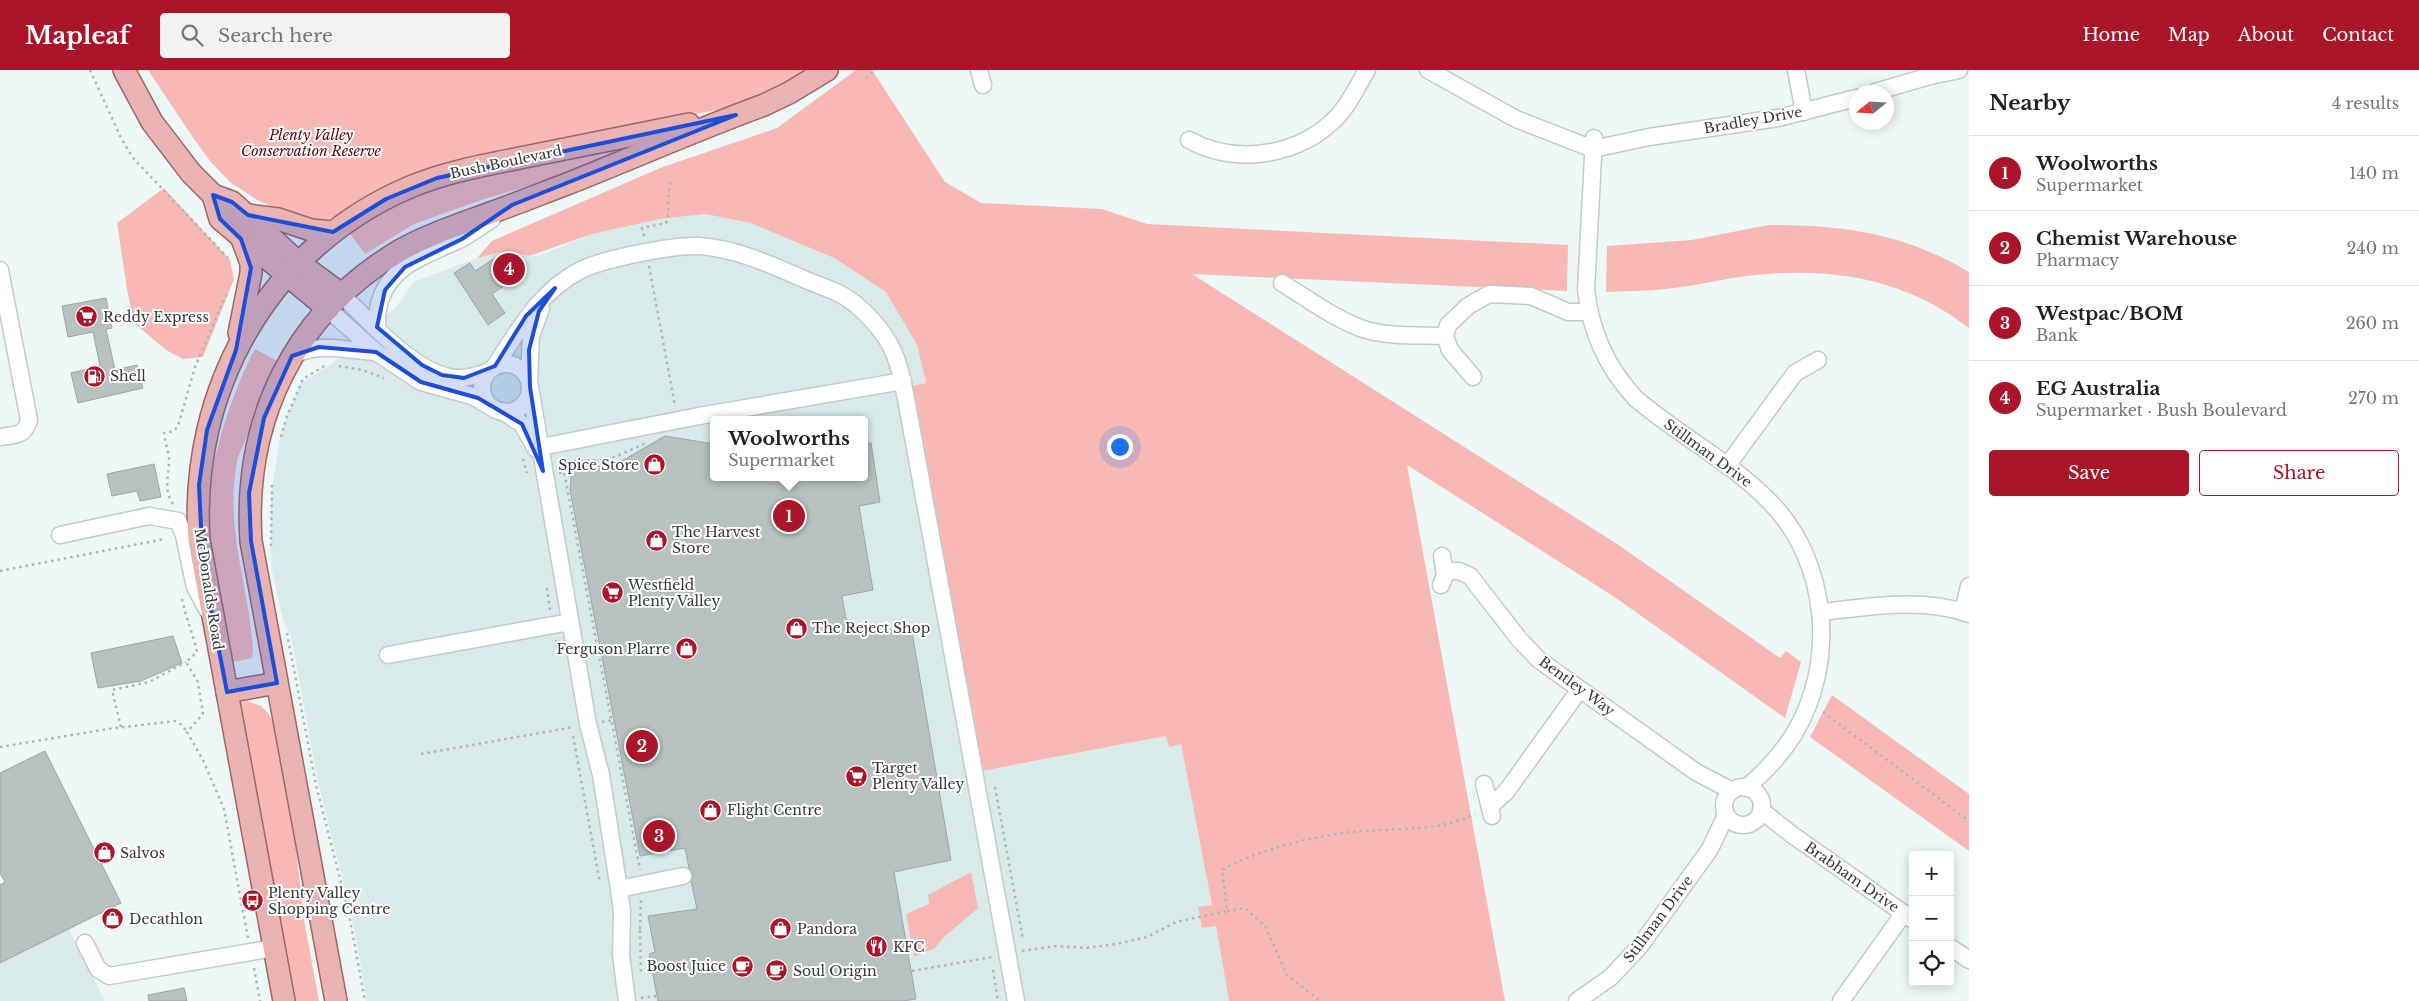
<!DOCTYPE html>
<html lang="en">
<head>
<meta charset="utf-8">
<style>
  body { margin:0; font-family:"Libre Baskerville",serif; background:#f2f2f2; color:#222 }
  .controls { position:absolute; right:15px; bottom:15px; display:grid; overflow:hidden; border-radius:5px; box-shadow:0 2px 12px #0003 }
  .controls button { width:45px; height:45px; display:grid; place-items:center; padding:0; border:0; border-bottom:1px solid #e0e0e0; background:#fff; color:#222; font:25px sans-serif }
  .compass { position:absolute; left:1849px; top:15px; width:45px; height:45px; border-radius:50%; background:#fff; box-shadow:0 2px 12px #0003; rotate:252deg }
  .you { position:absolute; left:1119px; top:376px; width:18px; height:18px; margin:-12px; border:4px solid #fff; border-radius:50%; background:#1a73e8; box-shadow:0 0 0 8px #1a73e833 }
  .badge { display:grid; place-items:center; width:32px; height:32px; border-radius:50%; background:#ab152a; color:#fff; font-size:16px; font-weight:700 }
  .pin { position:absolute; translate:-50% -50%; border:2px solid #fff; box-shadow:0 1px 5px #0006 }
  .popup { position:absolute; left:710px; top:346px; width:158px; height:65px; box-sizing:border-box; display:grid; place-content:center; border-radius:5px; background:#fff; filter:drop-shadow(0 1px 4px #0005); font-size:16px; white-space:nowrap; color:#767676 }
  .popup b { font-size:19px; color:#222 }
  .popup::after { content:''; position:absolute; left:50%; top:100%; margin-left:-10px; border:10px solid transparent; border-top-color:#fff }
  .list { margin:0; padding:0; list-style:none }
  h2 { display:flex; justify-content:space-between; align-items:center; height:65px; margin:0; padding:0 20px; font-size:21px }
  h2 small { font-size:16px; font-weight:400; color:#767676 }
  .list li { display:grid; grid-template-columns:32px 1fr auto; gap:15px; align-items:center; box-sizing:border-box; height:75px; padding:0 20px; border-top:1px solid #e0e0e0 }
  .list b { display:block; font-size:19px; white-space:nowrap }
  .list p { margin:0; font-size:16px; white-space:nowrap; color:#767676 }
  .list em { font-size:16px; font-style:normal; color:#767676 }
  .actions { display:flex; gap:10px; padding:15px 20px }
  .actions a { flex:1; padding:11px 0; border:1px solid #ab152a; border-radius:5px; text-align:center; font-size:18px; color:#ab152a }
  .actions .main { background:#ab152a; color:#fff }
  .icon { flex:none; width:28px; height:28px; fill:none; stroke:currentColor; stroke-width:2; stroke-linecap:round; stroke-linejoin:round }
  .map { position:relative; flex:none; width:1969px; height:931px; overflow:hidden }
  header { display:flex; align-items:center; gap:30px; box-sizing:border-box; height:70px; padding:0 25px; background:#ab152a; color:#fff }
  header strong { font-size:24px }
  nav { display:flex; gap:28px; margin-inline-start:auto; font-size:18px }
  .search { width:350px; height:45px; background:#f2f2f2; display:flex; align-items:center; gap:12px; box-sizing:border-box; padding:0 18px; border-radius:5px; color:#767676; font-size:19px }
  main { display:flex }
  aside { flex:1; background:#fff }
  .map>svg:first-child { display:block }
</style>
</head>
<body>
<header>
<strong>Mapleaf</strong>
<div class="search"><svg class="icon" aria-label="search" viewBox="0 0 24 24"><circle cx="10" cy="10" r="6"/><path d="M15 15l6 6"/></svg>Search here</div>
<nav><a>Home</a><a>Map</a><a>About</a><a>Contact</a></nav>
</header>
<main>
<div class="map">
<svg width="1969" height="931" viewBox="0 0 1969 931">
  <rect width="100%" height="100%" fill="#edf7f6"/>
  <g fill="#d8ebe9" fill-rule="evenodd">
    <path d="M705,144L751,153L834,188L886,222L917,275L926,313L912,316L995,699L1167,666L1181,674L1212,835L1198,838L1202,858L1216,856L1229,931H367L351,842L318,713L291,566L283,551L271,495V426L281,361L301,313L329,296L396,237L414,212L477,188L506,181L529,186H539L592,164L660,149ZM714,350H864V407H714Z"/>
    <path d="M69,859L105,931H0V893Z"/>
  </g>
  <g fill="#f8b9b6">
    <path d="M148,0H808L757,27L722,39L446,92L385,116L334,147L321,152L303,150L257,130L230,112L210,91L194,69Z"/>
    <path d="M856,0H872L945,112L981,133L1102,139L1147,154L1568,175L1567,221L1192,204L1620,476L1780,588L1786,581L1801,592L1785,648L1616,528L1407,395L1505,931H1229L1216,856L1202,858L1198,837L1212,835L1181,674L1169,677L1166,666L982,701L937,466L912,316L926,313L917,275L886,222L834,188L751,153L705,144L660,149L592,164L529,186L506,181L477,188L492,171L660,98L777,58Z"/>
    <path d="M623,78L625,80L571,104L487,128L414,154L365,184L349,162L401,131L448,112Z"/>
    <path d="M164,118L230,190L234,209L203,287L183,289L166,280L134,253L127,219L117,153Z"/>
    <path d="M1768,155C1842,155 1904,163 1969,202V258C1904,207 1827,196 1746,206C1724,209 1703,214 1682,217C1657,221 1631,221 1606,222L1607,176L1692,170Z"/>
    <path d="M255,279L279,292L238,387C223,456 249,513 253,580L252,588L229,593C222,552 211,511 207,469C202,414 229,327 255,279Z"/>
    <path d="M1832,625L1969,724V781L1810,667Z"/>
    <path d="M247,631L261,636L268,643L277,659L294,759L304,850L319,931H290L238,633Z"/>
    <path d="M971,802L978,838L942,869L935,878L914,887L906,844L929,834L928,825Z"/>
  </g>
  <g fill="#b6c1c0" stroke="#9ca6a5">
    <path d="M506,181L522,204L492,224L505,243L488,255L454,203L470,193L475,201Z"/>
    <path d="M106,228L112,258L106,259L115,300L137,295L143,318L78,333L71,303L100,296L93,262L68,267L62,236Z"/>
    <path d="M665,366L714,374V407H864V373H871L880,432L859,436L873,520L842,526L848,561L884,554L885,561L911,556L951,790L894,802L916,929L903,931H658L649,884L655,882L648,846L697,839L691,811L693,804L689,798L685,778L640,786L570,420L572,397L613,396Z"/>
    <path d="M154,394L161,427L140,431L137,421L112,426L107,404Z"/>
    <path d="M173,566L182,593L141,611L98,618L91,583Z"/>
    <path d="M45,681L121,833L0,893V815L5,812L0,803V703Z"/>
    <path d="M184,918L187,931H149L148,925Z"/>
  </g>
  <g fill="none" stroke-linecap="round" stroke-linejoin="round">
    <defs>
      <g id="minor">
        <path d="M979,0L983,15"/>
        <path d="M1428,0L1516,49L1593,79L1649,67L1778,48L1856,28"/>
        <path d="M1796,0L1804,42"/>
        <path d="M1875,22L1930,6L1959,0"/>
        <path d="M1594,68L1586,220C1591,262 1606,296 1635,328C1678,365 1730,391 1770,432C1829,492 1837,593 1794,664C1781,685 1765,702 1746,718"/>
        <path d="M1189,70C1237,96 1300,86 1338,46C1350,33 1358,15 1367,0"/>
        <path d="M0,200L29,350C25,366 14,365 0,367"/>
        <path d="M1282,213C1308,229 1335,249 1363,259C1388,267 1419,265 1445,266L1450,280L1473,307"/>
        <path d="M341,224C369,251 411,299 449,307C462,310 475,306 487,302"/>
        <path d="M328,239L376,282L421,312L472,326L493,338"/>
        <path d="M377,257C375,201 417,189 459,170C471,164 481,156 492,149"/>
        <path d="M1445,266L1448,255L1468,236L1489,224L1531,226L1568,242H1589"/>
        <path d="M292,286C319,271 346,281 376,282"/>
        <circle cx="506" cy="318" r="24"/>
        <path d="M495,296C519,260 539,222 579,201C601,189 673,175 698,176C735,178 772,195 806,210C820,216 835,220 847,228C859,236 869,246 878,257C897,279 902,306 907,334L1016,931"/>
        <path d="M529,311L531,266L541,238"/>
        <path d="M530,317L588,654L601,705L619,819L622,841L621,885L627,931"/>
        <path d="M502,341L522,354L536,379"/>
        <path d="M541,377L699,346L903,311"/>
        <path d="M1727,396L1795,303L1818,290"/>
        <path d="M60,465L149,446L178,451L184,465L195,517L208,541"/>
        <path d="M1445,501H1459L1470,506L1519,569L1539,590L1696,702L1732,721"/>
        <path d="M1441,515L1445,505L1442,486"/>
        <path d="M1821,542C1869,537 1922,527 1969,544"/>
        <path d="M1963,542L1969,516"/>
        <path d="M388,585L570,552"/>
        <path d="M1484,714L1492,746"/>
        <circle cx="1743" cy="736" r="19"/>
        <path d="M1490,736L1506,722L1580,619"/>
        <path d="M1761,740L1791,764L1913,850"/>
        <path d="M619,819L683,806"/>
        <path d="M85,873L98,899L109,906L274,878"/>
        <path d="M1950,877L1969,890"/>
        <path d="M1577,931L1611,907L1640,876L1710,779L1726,745"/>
        <path d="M1841,931L1904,843"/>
      </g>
      <g id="major">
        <path d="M124,0L152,52L191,103L213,125L232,132L299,193L341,224"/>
        <path d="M213,125L220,149L328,239"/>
        <path d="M248,145L278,149L311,160L333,162"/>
        <path d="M239,263L251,203V193L242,169"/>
        <path d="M227,622L277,613"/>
        <path d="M284,931L199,470C189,319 269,177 410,117C448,101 490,94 530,86C583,75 636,65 689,54"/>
        <path d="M336,931L251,471C243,350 294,244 399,181C429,164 461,154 493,142C518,133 543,123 567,114C633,88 698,59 764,35L789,23L827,0"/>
      </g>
    </defs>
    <use href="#minor" stroke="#c0cbca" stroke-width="19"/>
    <use href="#major" stroke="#9e6765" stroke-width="24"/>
    <g stroke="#aeb6b5" stroke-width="2.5" stroke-dasharray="2.5 4" stroke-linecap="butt">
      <path d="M90,0L121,68L133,88L228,188"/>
      <path d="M866,8L875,0"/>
      <path d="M644,166L642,158L666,153C671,139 666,126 671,111"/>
      <path d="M649,196L675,336"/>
      <path d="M339,296L362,300L384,308"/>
      <path d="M281,367L287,346L303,309L326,295"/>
      <path d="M523,389L527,403"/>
      <path d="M561,391L608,390L646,373"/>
      <path d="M561,392L564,402"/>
      <path d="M559,403L564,402L640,800"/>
      <path d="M173,434C163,419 169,407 169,391C169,382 165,373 164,363L174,361L178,356L195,297L227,223"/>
      <path d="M271,476L272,414"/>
      <path d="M0,501L165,469"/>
      <path d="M547,518L550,540"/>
      <path d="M182,529C186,548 193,564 197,582L186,592L198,612L203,644L187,662L203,690L224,739L248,868"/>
      <path d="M287,563L316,715L349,844L365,931"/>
      <path d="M556,570L559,589"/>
      <path d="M1823,642L1969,751"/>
      <path d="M602,652L614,650"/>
      <path d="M121,657L112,620L149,612L186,592"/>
      <path d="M573,666L600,813"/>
      <path d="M0,677L108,659L175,651L182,655L187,662"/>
      <path d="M421,684L574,657"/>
      <path d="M995,717L1023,870"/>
      <path d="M1227,841L1245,838L1265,856L1287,905L1320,931"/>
      <path d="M640,859L641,830"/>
      <path d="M640,860L641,905"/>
      <path d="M1022,881L1056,876L1086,878L1117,874L1147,867L1176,852L1227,841L1222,800C1259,779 1323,763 1366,761C1403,758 1440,761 1475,744"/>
      <path d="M254,898L260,931"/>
      <path d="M993,900L998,931"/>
      <path d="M912,901L992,887"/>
      <path d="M641,928L657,926"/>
    </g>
    <use href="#minor" stroke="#fff" stroke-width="16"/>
    <use href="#major" stroke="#e8b3b2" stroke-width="21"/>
  </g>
  <path fill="#1d4ed8" fill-opacity="0.2" stroke="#1d4ed8" stroke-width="4" stroke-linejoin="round" d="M736,45L512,135L462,169L405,197L385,220L377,257L422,295L442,305L464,308L495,296L526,246L555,218L539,241L529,280L530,317L543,401L522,354L478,328L421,312L376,282L319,277L292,286L264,348L249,423L251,471L277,613L227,622L203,497L199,415L207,360L236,280L251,198L241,169L220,149L213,125L232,132L248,145L333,162L386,129L437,108Z"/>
  <defs>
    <symbol id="supermarket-disc" viewBox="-11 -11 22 22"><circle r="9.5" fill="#ab152a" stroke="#fff"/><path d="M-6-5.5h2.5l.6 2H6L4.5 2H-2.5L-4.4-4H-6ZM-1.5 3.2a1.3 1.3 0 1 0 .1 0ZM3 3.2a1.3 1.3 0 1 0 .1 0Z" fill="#fff"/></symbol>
    <symbol id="fuel-disc" viewBox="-11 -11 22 22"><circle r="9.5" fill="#ab152a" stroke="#fff"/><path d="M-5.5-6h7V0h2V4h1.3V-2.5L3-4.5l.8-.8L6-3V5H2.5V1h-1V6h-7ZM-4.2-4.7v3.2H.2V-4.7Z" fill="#fff"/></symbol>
    <symbol id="shop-disc" viewBox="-11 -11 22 22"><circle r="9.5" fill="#ab152a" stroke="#fff"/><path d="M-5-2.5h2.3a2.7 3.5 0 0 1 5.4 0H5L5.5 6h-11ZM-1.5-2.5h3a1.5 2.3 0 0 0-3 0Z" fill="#fff"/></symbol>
    <symbol id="bus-disc" viewBox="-11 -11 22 22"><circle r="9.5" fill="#ab152a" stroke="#fff"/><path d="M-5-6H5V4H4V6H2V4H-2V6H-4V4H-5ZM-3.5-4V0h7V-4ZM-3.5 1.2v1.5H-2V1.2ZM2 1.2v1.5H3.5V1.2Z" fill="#fff"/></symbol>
    <symbol id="restaurant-disc" viewBox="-11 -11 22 22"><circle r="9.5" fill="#ab152a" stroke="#fff"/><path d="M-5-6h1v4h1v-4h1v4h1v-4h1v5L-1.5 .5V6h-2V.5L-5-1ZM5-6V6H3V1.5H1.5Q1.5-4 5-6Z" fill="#fff"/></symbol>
    <symbol id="cafe-disc" viewBox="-11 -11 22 22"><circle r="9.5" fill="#ab152a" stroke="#fff"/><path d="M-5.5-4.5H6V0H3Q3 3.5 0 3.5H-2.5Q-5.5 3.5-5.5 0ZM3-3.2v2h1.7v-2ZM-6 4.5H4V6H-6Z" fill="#fff"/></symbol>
  </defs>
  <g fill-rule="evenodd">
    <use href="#supermarket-disc" x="74" y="234" width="25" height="25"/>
    <use href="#fuel-disc" x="82" y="294" width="25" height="25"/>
    <use href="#shop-disc" x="642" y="382" width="25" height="25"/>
    <use href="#shop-disc" x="644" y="458" width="25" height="25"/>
    <use href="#supermarket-disc" x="600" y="510" width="25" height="25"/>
    <use href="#shop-disc" x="784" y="546" width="25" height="25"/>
    <use href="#shop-disc" x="674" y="566" width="25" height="25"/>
    <use href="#supermarket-disc" x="844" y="694" width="25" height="25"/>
    <use href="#shop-disc" x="698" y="728" width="25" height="25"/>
    <use href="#shop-disc" x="92" y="770" width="25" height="25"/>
    <use href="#bus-disc" x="240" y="818" width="25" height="25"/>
    <use href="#shop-disc" x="100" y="836" width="25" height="25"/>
    <use href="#shop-disc" x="768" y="846" width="25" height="25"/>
    <use href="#restaurant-disc" x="864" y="864" width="25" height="25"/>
    <use href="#cafe-disc" x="730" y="884" width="25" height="25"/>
    <use href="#cafe-disc" x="764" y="888" width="25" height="25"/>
  </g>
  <g text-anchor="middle" stroke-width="4" stroke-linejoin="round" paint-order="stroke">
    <g font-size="14" fill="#333736" stroke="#fff">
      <text transform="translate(1753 50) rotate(-10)" y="5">Bradley Drive</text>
      <text transform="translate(506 92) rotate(-12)" y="5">Bush Boulevard</text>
      <text transform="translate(1708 383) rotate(36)" y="5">Stillman Drive</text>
      <text transform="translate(209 519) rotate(81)" y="5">McDonalds Road</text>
      <text transform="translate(1577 616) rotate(36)" y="5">Bentley Way</text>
      <text transform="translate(1852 807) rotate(35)" y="5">Brabham Drive</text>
      <text transform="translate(1658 849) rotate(-53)" y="5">Stillman Drive</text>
    </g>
    <g font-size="14" font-style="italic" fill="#5c000f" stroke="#fff">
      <text x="311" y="70">Plenty Valley<tspan x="311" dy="16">Conservation Reserve</tspan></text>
    </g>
    <g font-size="14" fill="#333736" stroke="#fff" text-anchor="start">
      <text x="103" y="252">Reddy Express</text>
      <text x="110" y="311">Shell</text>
      <text x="639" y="400" text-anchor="end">Spice Store</text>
      <text x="672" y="467">The Harvest<tspan x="672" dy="16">Store</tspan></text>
      <text x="628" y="520">Westfield<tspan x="628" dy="16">Plenty Valley</tspan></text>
      <text x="812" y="563">The Reject Shop</text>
      <text x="670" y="584" text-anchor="end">Ferguson Plarre</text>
      <text x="872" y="703">Target<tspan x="872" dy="16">Plenty Valley</tspan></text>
      <text x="727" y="745">Flight Centre</text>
      <text x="120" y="788">Salvos</text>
      <text x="268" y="828">Plenty Valley<tspan x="268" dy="16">Shopping Centre</tspan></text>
      <text x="129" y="854">Decathlon</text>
      <text x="797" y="864">Pandora</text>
      <text x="893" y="882">KFC</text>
      <text x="726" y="901" text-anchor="end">Boost Juice</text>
      <text x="793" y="906">Soul Origin</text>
    </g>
  </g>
</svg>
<div class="controls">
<button>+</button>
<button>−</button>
<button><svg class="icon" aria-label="locate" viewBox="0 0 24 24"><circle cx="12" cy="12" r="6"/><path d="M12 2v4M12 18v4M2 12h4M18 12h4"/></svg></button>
</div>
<svg class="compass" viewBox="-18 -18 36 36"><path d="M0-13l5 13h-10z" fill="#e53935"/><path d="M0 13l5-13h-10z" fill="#767676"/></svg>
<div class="you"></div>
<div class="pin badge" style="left:789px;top:446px">1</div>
<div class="popup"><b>Woolworths</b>Supermarket</div>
<div class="pin badge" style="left:642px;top:676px">2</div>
<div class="pin badge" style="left:659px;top:766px">3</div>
<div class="pin badge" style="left:509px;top:199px">4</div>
</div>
<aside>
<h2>Nearby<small>4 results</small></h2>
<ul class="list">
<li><span class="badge">1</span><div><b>Woolworths</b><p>Supermarket</p></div><em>140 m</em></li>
<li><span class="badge">2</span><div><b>Chemist Warehouse</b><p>Pharmacy</p></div><em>240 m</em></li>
<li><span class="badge">3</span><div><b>Westpac/BOM</b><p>Bank</p></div><em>260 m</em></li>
<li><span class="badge">4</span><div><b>EG Australia</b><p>Supermarket · Bush Boulevard</p></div><em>270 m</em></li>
</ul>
<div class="actions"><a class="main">Save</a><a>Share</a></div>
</aside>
</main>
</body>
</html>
